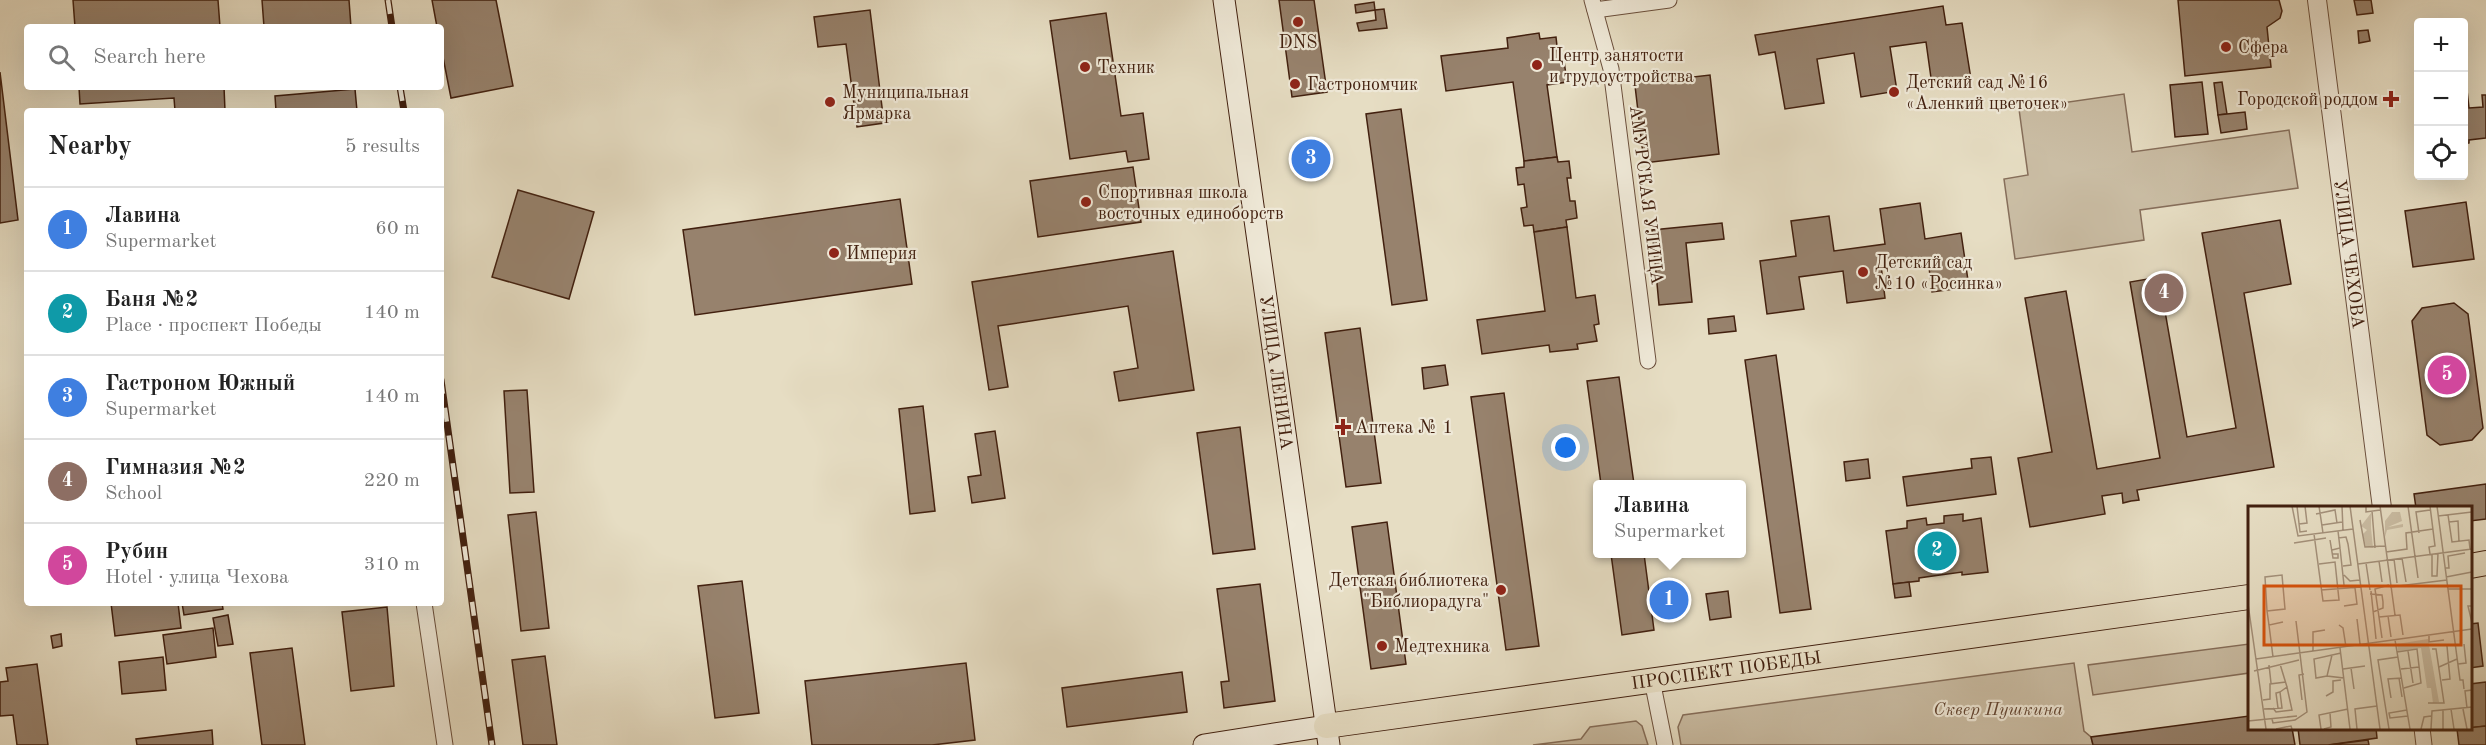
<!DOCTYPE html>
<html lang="en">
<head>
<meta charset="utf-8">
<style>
  body { margin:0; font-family:"Old Standard TT",serif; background:#f6f6f6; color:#222 }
  .controls { position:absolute; right:18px; top:18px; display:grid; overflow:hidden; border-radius:6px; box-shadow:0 6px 24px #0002 }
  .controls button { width:54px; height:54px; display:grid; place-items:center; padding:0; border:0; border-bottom:2px solid #e0e0e0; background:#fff; color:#222; font:30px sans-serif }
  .you { position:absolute; left:1566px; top:448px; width:21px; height:21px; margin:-15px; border:4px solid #fff; border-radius:50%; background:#1a73e8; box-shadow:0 0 0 9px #1a73e833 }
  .badge { display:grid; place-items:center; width:39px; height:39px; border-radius:50%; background:#1a73e8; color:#fff; font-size:20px; font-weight:700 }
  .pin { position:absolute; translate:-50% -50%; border:3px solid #fff; box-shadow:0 2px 6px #0006 }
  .popup { position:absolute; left:1593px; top:480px; width:153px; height:78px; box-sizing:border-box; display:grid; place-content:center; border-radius:6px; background:#fff; filter:drop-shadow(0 2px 4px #0005); font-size:20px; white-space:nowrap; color:#767676 }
  .popup b { font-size:22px; color:#222 }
  .popup::after { content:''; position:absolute; left:50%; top:100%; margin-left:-12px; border:12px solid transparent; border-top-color:#fff }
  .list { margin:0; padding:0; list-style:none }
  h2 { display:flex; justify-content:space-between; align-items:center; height:78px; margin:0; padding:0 24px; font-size:26px }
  h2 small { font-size:20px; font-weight:400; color:#767676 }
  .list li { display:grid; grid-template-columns:39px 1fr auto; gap:18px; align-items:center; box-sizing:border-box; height:84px; padding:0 24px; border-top:2px solid #e0e0e0 }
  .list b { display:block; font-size:22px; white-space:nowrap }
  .list p { margin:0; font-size:20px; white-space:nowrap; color:#767676 }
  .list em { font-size:20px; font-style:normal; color:#767676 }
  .icon { flex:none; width:33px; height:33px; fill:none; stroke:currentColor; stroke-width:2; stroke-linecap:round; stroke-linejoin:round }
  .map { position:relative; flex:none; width:2486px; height:745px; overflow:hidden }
  .search { position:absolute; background:#fff; box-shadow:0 6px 24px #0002; left:24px; top:24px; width:420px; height:66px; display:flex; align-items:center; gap:15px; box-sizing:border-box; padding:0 21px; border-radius:6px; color:#767676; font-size:22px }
  .panel { position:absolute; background:#fff; box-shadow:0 6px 24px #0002; left:24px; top:108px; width:420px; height:498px; border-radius:6px }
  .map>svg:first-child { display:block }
</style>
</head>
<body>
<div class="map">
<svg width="2486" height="745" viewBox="0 0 2486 745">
  <rect width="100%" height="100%" fill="#e6ddc3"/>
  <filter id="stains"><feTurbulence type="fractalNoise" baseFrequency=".00333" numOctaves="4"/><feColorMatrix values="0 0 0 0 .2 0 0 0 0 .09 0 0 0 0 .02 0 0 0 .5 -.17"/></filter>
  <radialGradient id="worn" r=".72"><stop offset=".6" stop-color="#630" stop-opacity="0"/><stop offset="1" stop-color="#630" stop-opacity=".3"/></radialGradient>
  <g fill="#cabda4" stroke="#866e5a" stroke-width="1.5">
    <path d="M2124,94L2132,152L2289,130L2298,188L2140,210L2144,240L2015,259L2004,179L2028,175L2019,109Z"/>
    <path d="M2249,644V673L2093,695L2088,665Z"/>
    <path d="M2074,663L2084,731L2091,737L2093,745H1681L1678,727L1683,715Z"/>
    <path d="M1636,721L1642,726L1648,745H1533L1581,739L1590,727Z"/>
  </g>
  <g fill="#97826d" stroke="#42200f" stroke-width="1.5">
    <path d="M73,0H218L220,27H75Z"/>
    <path d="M262,0H349L351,27H264Z"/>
    <path d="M432,0H496L513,86L451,98L441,47V27H437Z"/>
    <path d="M1279,0H1314L1327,92L1292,97Z"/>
    <path d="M2178,0H2279L2282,11L2280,18L2267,27L2271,67L2185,76Z"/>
    <path d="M2354,0H2371L2373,13L2357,15Z"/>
    <path d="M1374,2L1375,10L1356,13L1355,5Z"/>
    <path d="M1943,6L1946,25L1962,23L1971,79L1932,85L1926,42L1890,47L1897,91L1861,97L1854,53L1817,59L1824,103L1785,109L1775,52L1759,55L1755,35Z"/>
    <path d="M1384,9L1387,28L1359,31L1357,23L1376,20L1375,10Z"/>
    <path d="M870,10L884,123L857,127L846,44L818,47L814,17Z"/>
    <path d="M1106,13L1121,116L1143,113L1149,159L1128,162L1126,151L1070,159L1050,21Z"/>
    <path d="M2368,30L2370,41L2359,43L2358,31Z"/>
    <path d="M1539,33L1540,39L1556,37L1558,55L1563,54L1567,82L1547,85L1557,157L1524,161L1513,82L1446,91L1441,56L1508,48L1507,38Z"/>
    <path d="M0,72L18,220L0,223Z"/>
    <path d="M2464,72H2465L2469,108L2483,107L2482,95H2486V138L2469,140V143L2464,144Z"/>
    <path d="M1658,75L1659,81L1710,75L1719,154L1644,163L1634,77Z"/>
    <path d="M2202,82L2208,134L2175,137L2170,85Z"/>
    <path d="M2222,82L2227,114L2218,115L2214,83Z"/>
    <path d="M79,87H224L225,111H175L174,98L80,104Z"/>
    <path d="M355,89L357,111H276L275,96Z"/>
    <path d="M1401,109L1427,300L1392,305L1366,114Z"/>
    <path d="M2245,112L2247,129L2221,133L2218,115Z"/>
    <path d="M1557,157L1558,162L1569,161L1571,178H1567L1570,201H1575L1577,218L1566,220L1567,227L1534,232L1533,225L1524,226L1521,208L1527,207L1524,184L1518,185L1516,168L1524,167V161Z"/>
    <path d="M1133,167L1141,222L1038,237L1030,181Z"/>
    <path d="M518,190L594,212L569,299L492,277Z"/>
    <path d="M900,199L912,284L695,315L683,230Z"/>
    <path d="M2466,202L2474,259L2413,267L2405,211Z"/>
    <path d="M1920,203L1925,239L1961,233L1969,287L1932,292L1928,259L1881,265L1885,298L1847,303L1843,271L1799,277L1804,309L1767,314L1760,261L1796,256L1791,221L1829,216L1834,251L1885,244L1880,209Z"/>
    <path d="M2280,220L2291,284L2244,293L2274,467L2137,490L2139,500L2131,501L2123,503L2122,493L2102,496L2105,514L2030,527L2018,458L2052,452L2025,298L2066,291L2097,469L2160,458L2130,282L2159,277L2187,437L2236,428L2202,233Z"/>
    <path d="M1722,223L1724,239L1686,243L1692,302L1659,305L1652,230Z"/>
    <path d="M1567,227L1576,298L1595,295L1599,324L1594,325L1597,341L1577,344L1578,349L1550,352L1549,345L1482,354L1477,320L1545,311L1534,232Z"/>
    <path d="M1173,251L1194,390L1119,401L1114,372L1138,368L1128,306L998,326L1008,387L989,390L972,282Z"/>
    <path d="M2454,303L2468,314L2483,428L2472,440L2440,445L2427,435L2412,321L2422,308Z"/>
    <path d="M1734,316L1736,331L1709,334L1708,319Z"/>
    <path d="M1360,328L1381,483L1346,487L1325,333Z"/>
    <path d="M1776,355L1811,609L1780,613L1745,360Z"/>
    <path d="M1445,365L1448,385L1424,389L1422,368Z"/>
    <path d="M1619,377L1634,484H1601L1587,381Z"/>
    <path d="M527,390L534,492L510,493L504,391Z"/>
    <path d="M1504,393L1539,646L1506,650L1471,397Z"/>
    <path d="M923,406L935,511L910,514L899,409Z"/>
    <path d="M1240,427L1255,549L1213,554L1197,433Z"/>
    <path d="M995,431L1005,498L972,503L968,477L981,475L975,434Z"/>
    <path d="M1991,457L1996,494L1907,506L1903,477L1972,468L1971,459Z"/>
    <path d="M1868,459L1870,478L1846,481L1844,462Z"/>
    <path d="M2486,484V519L2470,521V508H2416L2414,494Z"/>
    <path d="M536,512L549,628L521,631L508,515Z"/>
    <path d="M1963,514V521L1981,518L1988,572L1962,575V572L1940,575L1919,578V581L1893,584L1886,531L1907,528V521L1926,518L1927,525L1944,523V516Z"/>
    <path d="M1387,522L1406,664L1371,669L1352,527Z"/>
    <path d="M1611,554H1644L1654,630L1622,635Z"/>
    <path d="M742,581L759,713L715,718L698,586Z"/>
    <path d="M1909,582L1911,596L1895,598L1893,584Z"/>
    <path d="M1260,584L1275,701L1224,708L1221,682L1229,681L1217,589Z"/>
    <path d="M1728,591L1731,617L1710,620L1706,594Z"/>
    <path d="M111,603H178L181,628L115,636Z"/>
    <path d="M182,603H222L223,609L184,615Z"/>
    <path d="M387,607L394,686L351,691L342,612Z"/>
    <path d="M228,615L233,644L218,646L213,618Z"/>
    <path d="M2478,623L2483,666L2470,668V624Z"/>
    <path d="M213,628L216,657L167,664L163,635Z"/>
    <path d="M61,634L62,646L53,648L51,636Z"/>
    <path d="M292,648L305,745H262L250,653Z"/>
    <path d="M545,656L557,745H523L512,660Z"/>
    <path d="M163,657L166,690L122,694L119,662Z"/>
    <path d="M966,663L975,740L932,745H812L805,681Z"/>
    <path d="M37,664L48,745H17L13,715L0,716V682L8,681L6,668Z"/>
    <path d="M1182,672L1187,712L1067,727L1062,688Z"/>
    <path d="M2486,682V726L2470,728V684Z"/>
    <path d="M2249,716V728H2292L2295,745H2093L2091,737Z"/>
    <path d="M2486,726V745H2459L2457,729Z"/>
    <path d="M2298,728H2376L2377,738L2328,745H2300Z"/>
    <path d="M212,730L213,745H137L136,739Z"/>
    <path d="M2368,740L2369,745H2329Z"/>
  </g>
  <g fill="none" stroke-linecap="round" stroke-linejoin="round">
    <defs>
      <g id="minor">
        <path d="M1592,0L1611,69L1648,361"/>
        <path d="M1595,10L1669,0"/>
        <path d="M424,603L445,745"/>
        <path d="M1652,680L1665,745"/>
        <path d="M2422,728L2424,745"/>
      </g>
      <g id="tertiary">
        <path id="s1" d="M2317,0L2382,508"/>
      </g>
      <g id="secondary">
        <path id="s2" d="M1224,0L1329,745"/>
        <path d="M1204,745L1326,726"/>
      </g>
      <g id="primary">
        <path d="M2470,566L2486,563"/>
        <path id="s3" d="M1326,726L2249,597"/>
      </g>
    </defs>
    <use href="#minor" stroke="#6b4f3c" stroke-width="17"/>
    <use href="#tertiary" stroke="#6b4f3c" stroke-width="20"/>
    <use href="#secondary" stroke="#42200f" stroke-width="23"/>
    <use href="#primary" stroke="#42200f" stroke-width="26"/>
    <use href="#minor" stroke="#efe9d8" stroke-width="15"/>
    <use href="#tertiary" stroke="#efe9d8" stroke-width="18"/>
    <use href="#secondary" stroke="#efe9d8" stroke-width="21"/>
    <use href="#primary" stroke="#e6ddc3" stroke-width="24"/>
    <defs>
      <g id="rail">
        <path d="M388,0L392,27"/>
        <path d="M400,87L404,111"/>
        <path d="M441,380L492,745"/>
      </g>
    </defs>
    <use href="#rail" stroke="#42200f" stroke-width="7"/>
    <use href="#rail" stroke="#efe9d8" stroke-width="4.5" stroke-dasharray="14" stroke-linecap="butt"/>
  </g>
  <g fill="#8f2418" stroke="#efe9d8" stroke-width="2">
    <circle cx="1298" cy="22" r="6"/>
    <circle cx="2226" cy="47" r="6"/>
    <circle cx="1537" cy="65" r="6"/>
    <circle cx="1085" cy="67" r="6"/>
    <circle cx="1295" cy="84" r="6"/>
    <circle cx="1894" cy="92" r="6"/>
    <path d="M2388 90h6v6h6v6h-6v6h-6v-6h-6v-6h6z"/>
    <circle cx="830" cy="102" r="6"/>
    <circle cx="1086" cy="202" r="6"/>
    <circle cx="834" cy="253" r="6"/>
    <circle cx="1863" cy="272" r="6"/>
    <path d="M1340 418h6v6h6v6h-6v6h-6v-6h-6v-6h6z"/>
    <circle cx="1501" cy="590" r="6"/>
    <circle cx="1382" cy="646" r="6"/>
  </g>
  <g text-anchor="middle" stroke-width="4.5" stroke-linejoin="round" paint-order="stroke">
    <g font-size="18" fill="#42200f" stroke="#efe9d8" text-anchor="start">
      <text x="1298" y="48" text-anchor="middle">DNS</text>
      <text x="2238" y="53">Сфера</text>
      <text x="1549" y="61">Центр занятости<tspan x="1549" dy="21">и трудоустройства</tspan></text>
      <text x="1097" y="73">Техник</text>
      <text x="1906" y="88">Детский сад №16<tspan x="1906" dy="21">«Аленкий цветочек»</tspan></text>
      <text x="1307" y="90">Гастрономчик</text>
      <text x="842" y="98">Муниципальная<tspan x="842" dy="21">Ярмарка</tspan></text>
      <text x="2378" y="105" text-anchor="end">Городской роддом</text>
      <text x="1098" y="198">Спортивная школа<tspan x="1098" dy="21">восточных единоборств</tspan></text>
      <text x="846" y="259">Империя</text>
      <text x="1875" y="268">Детский сад<tspan x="1875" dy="21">№10 «Росинка»</tspan></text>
      <text x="1355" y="433">Аптека № 1</text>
      <text x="1489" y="586" text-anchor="end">Детская библиотека<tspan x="1489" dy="21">"Библиорадуга"</tspan></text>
      <text x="1394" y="652">Медтехника</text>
    </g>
    <g font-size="18" fill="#42200f" stroke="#efe9d8">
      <text transform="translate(1647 195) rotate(83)" y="6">АМУРСКАЯ УЛИЦА</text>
      <text dy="6" stroke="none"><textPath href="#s1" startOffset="256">УЛИЦА ЧЕХОВА</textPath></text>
      <text dy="6" stroke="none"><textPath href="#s2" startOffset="376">УЛИЦА ЛЕНИНА</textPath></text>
      <text dy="6" stroke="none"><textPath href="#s3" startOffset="404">ПРОСПЕКТ ПОБЕДЫ</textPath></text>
    </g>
    <g font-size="18" font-style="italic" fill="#644734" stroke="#efe9d8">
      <text x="1998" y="715">Сквер Пушкина</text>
    </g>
  </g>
  <g transform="translate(2248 506)">
    <rect width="224" height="224" fill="#e6ddc3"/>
    <path d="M144,6H152L154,15L140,21L155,18V21L139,24L137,31V15ZM123,7V22L125,42L118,41L115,28L119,24L113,20ZM180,133L191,196L185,197L183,182H179L173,142L150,145L149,138Z" fill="#cabda4"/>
    <path fill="none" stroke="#a4917b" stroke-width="1.5" d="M44,0L50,30L105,23M49,0L52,26L59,25M71,0L75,27M94,0L95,24M102,0L132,223M118,0V6L132,4M132,0L147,109M160,0L170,72M182,0L187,40L181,41L182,48M189,0L212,174H215L216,183M124,5L127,42M68,8L87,4L89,17M200,9L204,36L221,34L222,43M190,10L224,6M112,14L117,41L137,40M201,16L210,15L211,36M51,18L59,17L57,0M74,19L94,16M171,27L168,6L182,4M66,28L75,95L91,94L87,56L71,58M90,32L98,31L100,38L103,59L95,60M82,34L85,52H90V48H84M46,37L78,32M92,42L96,79M84,44L92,42L90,25M138,46L159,43L158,27L185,23M184,48V70H189L190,47M154,52L158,76M146,53L149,77M131,55L134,76M118,57L122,84M110,58L224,43M197,62H201L200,50L217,47M96,69L102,75L112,74M198,71L224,66M142,81L199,74M200,83H224M73,84L113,81M123,85L128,133M122,88L134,89L135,96V102L125,106M0,98L18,223M96,100L109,98L107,82M224,100H220L224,117M19,105L37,103L34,69L17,71L19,105L21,119M140,110L143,131M131,111L152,109L155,129M109,113L112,138M91,119L95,122L98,141M181,129V136L196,134M134,132L127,83L141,79M147,134L162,223M92,142L102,223M65,145V126L77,124M160,145L165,177M149,146L169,143L173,177L156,182M84,149L79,170L96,172M25,151L21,119L35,116M8,153L224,123M210,158L218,157L216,138M21,159L23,177M191,161L209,153M103,162L106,183M95,163L117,160M153,163L171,161M6,165L51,154M79,170L68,172L66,153L93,147M151,172L154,191M194,174L202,173L199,140M78,190L85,186V175L93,174M143,192L140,173L154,172M15,194L22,193V178L38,176M54,194L51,169L56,168M180,197H196L188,143H184M25,202L28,206L44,204L39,181M30,202L28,187L32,186M219,202L217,185L224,184M16,203L34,202L32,186L39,181L32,158M203,203L206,223M215,203L219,223M159,204L141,207L142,212L160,210M195,204V223M24,213L25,217L47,214L59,206L48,115M0,215L49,210M28,223L43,220L44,223M73,223L71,209L100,203M76,223L83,221L82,207M109,223L107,203L129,200M141,223L130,154L150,151M173,223L176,211L183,210M183,223L184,205L224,201"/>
    <path fill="#d7530c" fill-opacity="0.15" stroke="#d7530c" stroke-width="3" d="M16,80H213V139H16Z"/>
    <rect width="224" height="224" fill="none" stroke="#42200f" stroke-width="3"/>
  </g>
  <rect width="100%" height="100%" filter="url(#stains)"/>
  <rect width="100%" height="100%" fill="url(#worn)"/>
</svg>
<div class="controls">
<button>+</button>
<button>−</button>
<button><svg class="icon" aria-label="locate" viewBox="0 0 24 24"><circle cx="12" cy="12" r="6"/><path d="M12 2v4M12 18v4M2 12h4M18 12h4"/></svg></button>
</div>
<div class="you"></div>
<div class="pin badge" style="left:1669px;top:600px;background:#3f7fe0">1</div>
<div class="popup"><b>Лавина</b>Supermarket</div>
<div class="pin badge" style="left:1937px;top:551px;background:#0f9aa8">2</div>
<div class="pin badge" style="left:1311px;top:159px;background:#3f7fe0">3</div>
<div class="pin badge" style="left:2164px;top:293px;background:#8d6e63">4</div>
<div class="pin badge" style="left:2447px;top:375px;background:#d1479c">5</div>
<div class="search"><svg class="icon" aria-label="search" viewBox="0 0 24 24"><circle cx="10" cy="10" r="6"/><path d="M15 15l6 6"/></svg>Search here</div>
<section class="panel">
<h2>Nearby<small>5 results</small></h2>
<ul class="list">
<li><span class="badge" style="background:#3f7fe0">1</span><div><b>Лавина</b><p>Supermarket</p></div><em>60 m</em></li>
<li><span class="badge" style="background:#0f9aa8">2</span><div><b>Баня №2</b><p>Place · проспект Победы</p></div><em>140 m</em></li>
<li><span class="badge" style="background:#3f7fe0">3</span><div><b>Гастроном Южный</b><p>Supermarket</p></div><em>140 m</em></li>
<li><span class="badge" style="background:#8d6e63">4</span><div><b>Гимназия №2</b><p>School</p></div><em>220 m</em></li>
<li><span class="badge" style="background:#d1479c">5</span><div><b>Рубин</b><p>Hotel · улица Чехова</p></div><em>310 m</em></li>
</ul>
</section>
</div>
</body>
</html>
